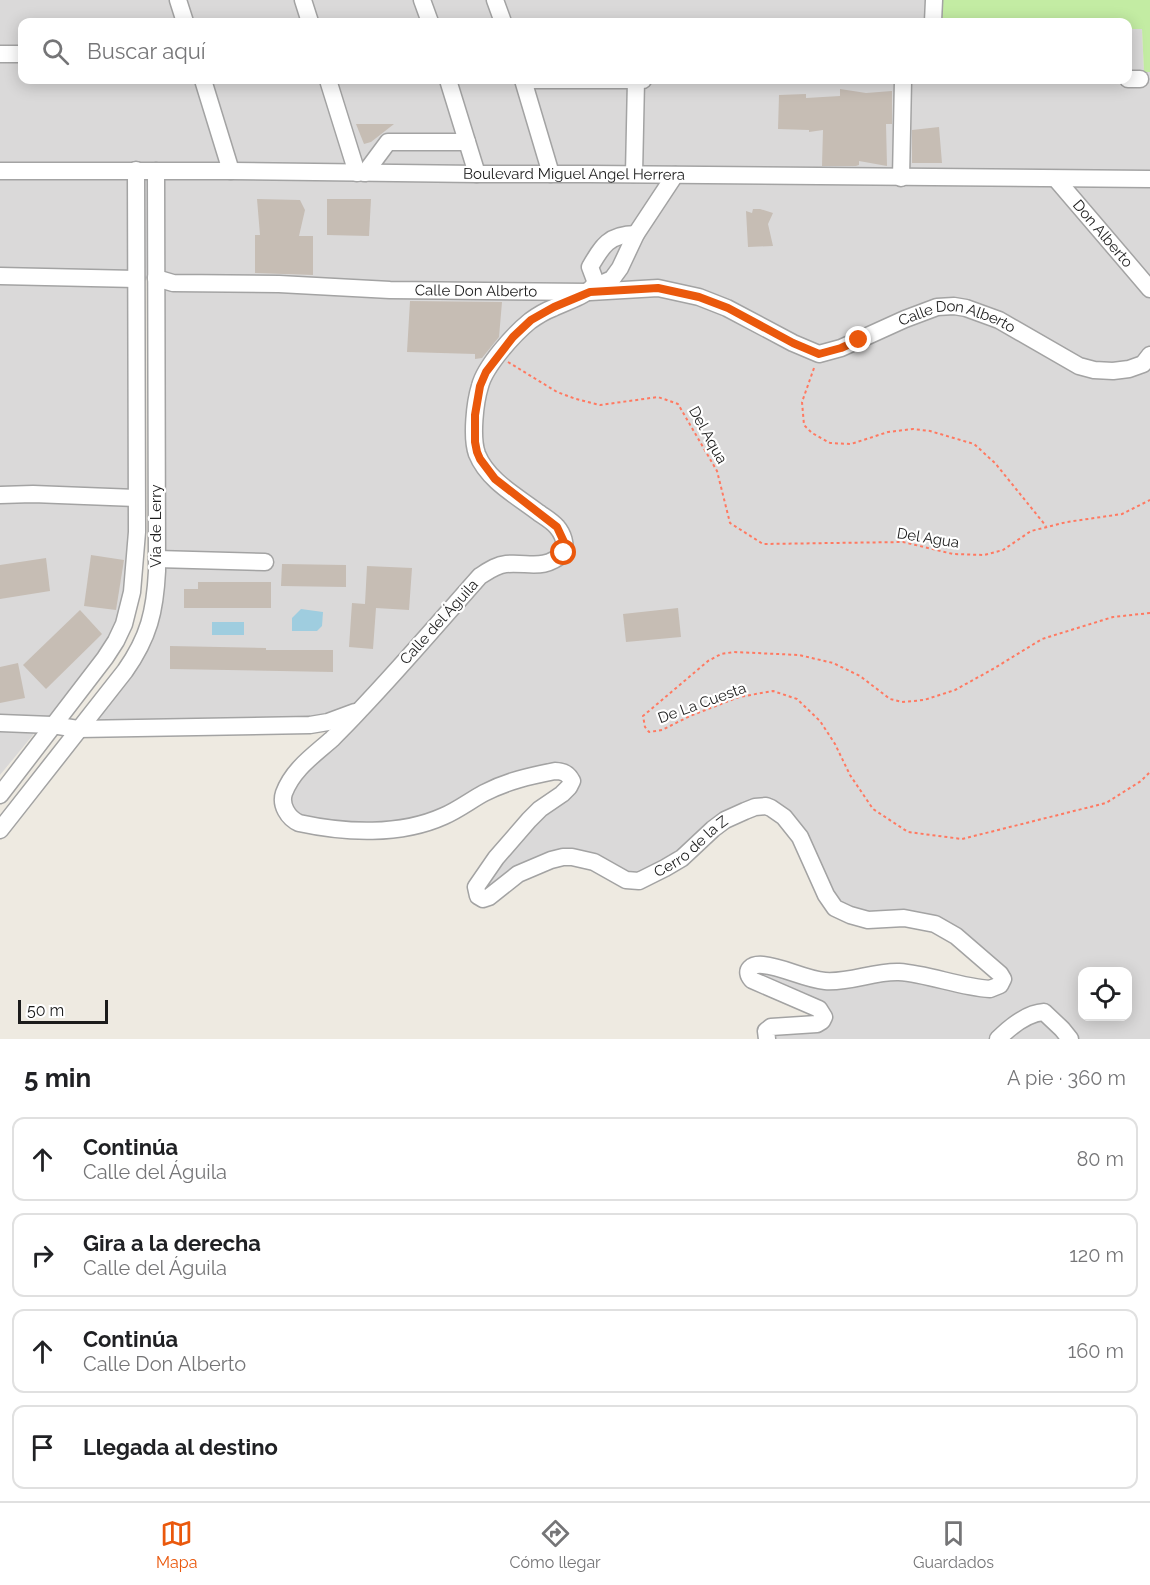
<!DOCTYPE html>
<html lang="es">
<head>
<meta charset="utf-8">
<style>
  body { margin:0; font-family:Raleway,sans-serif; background:#f6f6f6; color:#202124 }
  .controls { position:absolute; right:18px; bottom:18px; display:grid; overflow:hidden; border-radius:12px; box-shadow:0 3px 15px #0003 }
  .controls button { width:54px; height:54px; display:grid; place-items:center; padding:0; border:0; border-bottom:2px solid #e0e0e0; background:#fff; color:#202124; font:30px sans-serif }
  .scale { position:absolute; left:18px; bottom:15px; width:90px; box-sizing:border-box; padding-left:6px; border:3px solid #1c1c1c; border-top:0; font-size:16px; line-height:21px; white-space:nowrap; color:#1c1c1c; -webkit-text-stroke:4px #fff; paint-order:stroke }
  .stop { position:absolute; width:18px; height:18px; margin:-14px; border:4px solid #ea580c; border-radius:50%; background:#fff }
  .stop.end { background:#ea580c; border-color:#fff; box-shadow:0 2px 6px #0008 }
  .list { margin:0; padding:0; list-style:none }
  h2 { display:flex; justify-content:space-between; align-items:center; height:78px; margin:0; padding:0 24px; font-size:26px }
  h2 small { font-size:20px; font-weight:400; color:#757577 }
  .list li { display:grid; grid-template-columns:39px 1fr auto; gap:18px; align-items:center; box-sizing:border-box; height:84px; margin:0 12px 12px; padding:0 12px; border:2px solid #e0e0e0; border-radius:12px }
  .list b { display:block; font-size:22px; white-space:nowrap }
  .list p { margin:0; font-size:20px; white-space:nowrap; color:#757577 }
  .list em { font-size:20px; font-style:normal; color:#757577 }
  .icon { flex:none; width:33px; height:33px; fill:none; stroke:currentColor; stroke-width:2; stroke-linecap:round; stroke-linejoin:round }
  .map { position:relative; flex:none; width:1150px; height:1039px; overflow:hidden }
  .search { position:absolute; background:#fff; box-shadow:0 3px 15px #0003; left:18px; right:18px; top:18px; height:66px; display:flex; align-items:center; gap:15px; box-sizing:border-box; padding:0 21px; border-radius:12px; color:#757577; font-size:22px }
  .sheet { height:462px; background:#fff }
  nav { display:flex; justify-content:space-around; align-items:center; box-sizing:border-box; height:84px; border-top:2px solid #e0e0e0; background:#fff; font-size:16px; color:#757577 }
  nav a { display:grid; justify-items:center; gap:3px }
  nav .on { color:#ea580c }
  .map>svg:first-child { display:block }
</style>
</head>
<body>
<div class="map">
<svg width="1150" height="1039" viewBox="0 0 1150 1039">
  <rect width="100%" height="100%" fill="#eeeae1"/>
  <path fill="#dad9d9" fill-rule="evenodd" d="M0,0H934L933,22H22V80H1128V29H1142L1144,71L1150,72V1039H767L765,1035L822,1021L748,971L816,980L880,974L1002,983L956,936L844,913L804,844L762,806L639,881L572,857L489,897L476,892L569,787L560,771L428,822L310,825L283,804L346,716L78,729L150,624L156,278L130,279L128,577L119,621L98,656L0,775ZM1082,972H1128V1017H1082Z"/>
  <path fill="#c3eca3" d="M934,0H1150V72H1144L1142,29H1128V22H933Z"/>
  <g fill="#9fcddf">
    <path d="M301,609L323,612L322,626L317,631H292V618Z"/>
    <rect x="212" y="622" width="32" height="13"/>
  </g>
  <g fill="#c6bdb4">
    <path d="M840,89L866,93L892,91V124H886L887,166L859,161V165L856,166H822L823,130L809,132V130L778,129L779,95L806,94V98L840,96Z"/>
    <path d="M356,124H394L371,142L364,144Z"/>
    <path d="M939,127L942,163H912V130Z"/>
    <path d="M257,199L300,200L305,210L299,236H313V275L255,273V235H260Z"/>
    <path d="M327,199H371L369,236L327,235Z"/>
    <path d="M753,209H760L773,213L768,224L773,246L748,247L746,211L752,213Z"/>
    <path d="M410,301L502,302L499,337L482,358L475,359V354L407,352Z"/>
    <path d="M91,555L124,560L116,610L84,606Z"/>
    <path d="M46,558L50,591L0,599V565Z"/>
    <path d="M282,564L346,565V587L281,586Z"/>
    <path d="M367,566L412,568L409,610L376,608L373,649L349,647L352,603L365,604Z"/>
    <path d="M198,582H271V608H184V589H198Z"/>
    <path d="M678,608L681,637L626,642L623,614Z"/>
    <path d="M80,610L102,634L46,689L23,665Z"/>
    <path d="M170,646L266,648V650H333V672L170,669Z"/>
    <path d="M18,663L25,698L0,703V667Z"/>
  </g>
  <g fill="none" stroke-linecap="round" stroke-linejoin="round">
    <defs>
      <g id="minor">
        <path d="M178,0L185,22"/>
        <path d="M303,0L310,22"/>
        <path d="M422,0L430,22"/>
        <path d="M495,0L503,22"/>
        <path d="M933,22L934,0"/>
        <path d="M0,54H22"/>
        <path d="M1128,79H1140"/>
        <path d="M203,80L231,171"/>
        <path d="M328,80L357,173"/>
        <path d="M448,80L477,174"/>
        <path id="s1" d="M0,171H231L477,174H590L1150,179"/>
        <path d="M365,173L388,142H467"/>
        <path d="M551,174L523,80H643"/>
        <path d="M634,174L636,80"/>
        <path d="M901,178L903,80"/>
        <path id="s2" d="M1056,179L1150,289"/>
        <path d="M0,276L136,279"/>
        <path id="s3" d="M156,278L173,283L279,284L390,290L590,292L658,288L699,297L727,308L793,343L819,354L841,348L905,319L937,307L954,306L966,308L999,320L1079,366L1094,370L1113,371L1129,369L1143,364L1150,355"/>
        <path id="s4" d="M596,283C586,297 569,300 553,308C545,311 537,316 530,321C514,334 485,366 480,386C475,402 471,437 477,454C488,481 517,496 539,513C545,517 553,522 557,527C563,534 566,544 564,553C543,571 530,562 506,564C496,565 488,571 480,576C441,620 402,666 361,709C352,719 342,729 332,739C314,755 293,769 284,793C280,805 288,818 299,823C345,833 400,836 444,816C458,810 471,800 484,793C507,781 530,776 555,771C563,771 568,773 572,781L569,787L562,794L540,809L529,820L496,858L476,887L478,896L483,899L489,897L518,874L551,860L563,857H572L594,862L626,880L639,881L665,868L682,858L713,829L725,820L745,811L755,807L766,806L771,808L784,817L800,837L826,895L835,908L850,915L868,920L904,918L935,924L956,936L1000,974L1003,979L1000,985L990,989C959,987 929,974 899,972C874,971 850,983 825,981C804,979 784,967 763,965C752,964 743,970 752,980L819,1009L824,1017L822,1021L817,1024L771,1027L766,1031L767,1039"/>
        <path d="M596,283H603L612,279L620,268L636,234L675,175"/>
        <path d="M596,283L590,267C602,246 609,234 636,234"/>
        <path d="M0,495L33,494L136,498"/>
        <path d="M157,559L265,562"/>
        <path d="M0,723L52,725L78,729L310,725L328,722L355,712"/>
        <path d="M0,795L105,658L116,641L124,624L132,592L137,532L136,170"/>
        <path d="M0,830L125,671C149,637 155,611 157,571L156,171"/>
        <path d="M998,1039C1009,1028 1027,1013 1044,1012L1062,1029L1070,1039"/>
      </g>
    </defs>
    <use href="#minor" stroke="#a3a3a3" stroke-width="19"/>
    <g stroke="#ff7961" stroke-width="2" stroke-dasharray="3 3" stroke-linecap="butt">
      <path d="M508,362L557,392L576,399L600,405L658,397L678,404L717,471L730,523L763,544L903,542L953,554L984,555L1003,550L1031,531L1067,522L1122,514L1150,500"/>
      <path d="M814,368L802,402L804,425L812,433L830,443L851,444L888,432L913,429L930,431L974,444L995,463L1046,526"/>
      <path d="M1150,613L1113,617L1042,639L993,669L955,690L924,700L902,702L890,699L860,676L833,663L799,655L734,652L721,654L708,661L643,716L645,727L649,732L662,730L690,716L739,697L773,691L797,699L820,721L835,744L850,775L873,809L908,832L962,839L1106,803L1141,781L1150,772"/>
    </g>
    <use href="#minor" stroke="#fff" stroke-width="16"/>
  </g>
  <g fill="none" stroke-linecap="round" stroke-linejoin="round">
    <path stroke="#ea580c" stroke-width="8" d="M564,553L565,547L564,542L557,527L495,479L480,459L477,452L475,442V415L480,386L486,372L513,337L531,320L554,307L590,292L658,288L699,297L728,308L793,343L819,354L841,348L859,340"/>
  </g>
  <g text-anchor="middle" stroke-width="4.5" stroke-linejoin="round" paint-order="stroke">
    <g font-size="15" fill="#1c1c1c" stroke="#fff">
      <text dy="5" stroke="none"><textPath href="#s1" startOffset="574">Boulevard Miguel Angel Herrera</textPath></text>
      <text dy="5" stroke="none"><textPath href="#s2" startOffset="72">Don Alberto</textPath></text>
      <text dy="5" stroke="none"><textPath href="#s3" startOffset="321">Calle Don Alberto</textPath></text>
      <text dy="5" stroke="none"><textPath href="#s3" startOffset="826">Calle Don Alberto</textPath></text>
      <text transform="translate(708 435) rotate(61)" y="5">Del Aqua</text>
      <text transform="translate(156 526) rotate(-90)" y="5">Vía de Lerry</text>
      <text transform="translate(928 538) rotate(9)" y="5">Del Agua</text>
      <text transform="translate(439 622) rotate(-48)" y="5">Calle del Águila</text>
      <text transform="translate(702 703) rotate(-20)" y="5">De La Cuesta</text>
      <text dy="5" stroke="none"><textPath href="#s4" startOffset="1470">Cerro de la Z</textPath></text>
    </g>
  </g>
</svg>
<div class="controls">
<button><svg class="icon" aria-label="locate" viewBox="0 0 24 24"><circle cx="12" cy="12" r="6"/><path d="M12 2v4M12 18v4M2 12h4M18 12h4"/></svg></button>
</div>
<div class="scale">50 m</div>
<div class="stop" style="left:564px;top:553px"></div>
<div class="stop end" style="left:859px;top:340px"></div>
<div class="search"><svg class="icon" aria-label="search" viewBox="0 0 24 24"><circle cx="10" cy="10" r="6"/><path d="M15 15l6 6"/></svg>Buscar aquí</div>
</div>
<section class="sheet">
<h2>5 min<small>A pie · 360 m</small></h2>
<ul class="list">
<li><svg class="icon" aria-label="ahead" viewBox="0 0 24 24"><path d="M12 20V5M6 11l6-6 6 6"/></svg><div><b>Continúa</b><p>Calle del Águila</p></div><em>80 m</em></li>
<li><svg class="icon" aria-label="right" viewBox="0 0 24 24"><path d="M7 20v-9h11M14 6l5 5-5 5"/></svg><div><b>Gira a la derecha</b><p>Calle del Águila</p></div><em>120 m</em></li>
<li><svg class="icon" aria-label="ahead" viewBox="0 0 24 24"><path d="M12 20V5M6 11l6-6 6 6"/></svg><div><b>Continúa</b><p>Calle Don Alberto</p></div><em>160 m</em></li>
<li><svg class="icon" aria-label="arrive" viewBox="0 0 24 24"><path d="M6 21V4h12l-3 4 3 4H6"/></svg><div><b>Llegada al destino</b></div></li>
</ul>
</section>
<nav>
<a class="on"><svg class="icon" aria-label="map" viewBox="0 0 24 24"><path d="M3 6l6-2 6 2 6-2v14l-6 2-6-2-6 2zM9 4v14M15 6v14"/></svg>Mapa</a>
<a><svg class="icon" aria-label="directions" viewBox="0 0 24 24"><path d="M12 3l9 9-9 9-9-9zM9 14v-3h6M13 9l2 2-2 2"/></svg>Cómo llegar</a>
<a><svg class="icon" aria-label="saved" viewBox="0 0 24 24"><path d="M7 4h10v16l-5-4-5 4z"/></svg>Guardados</a>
</nav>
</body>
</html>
